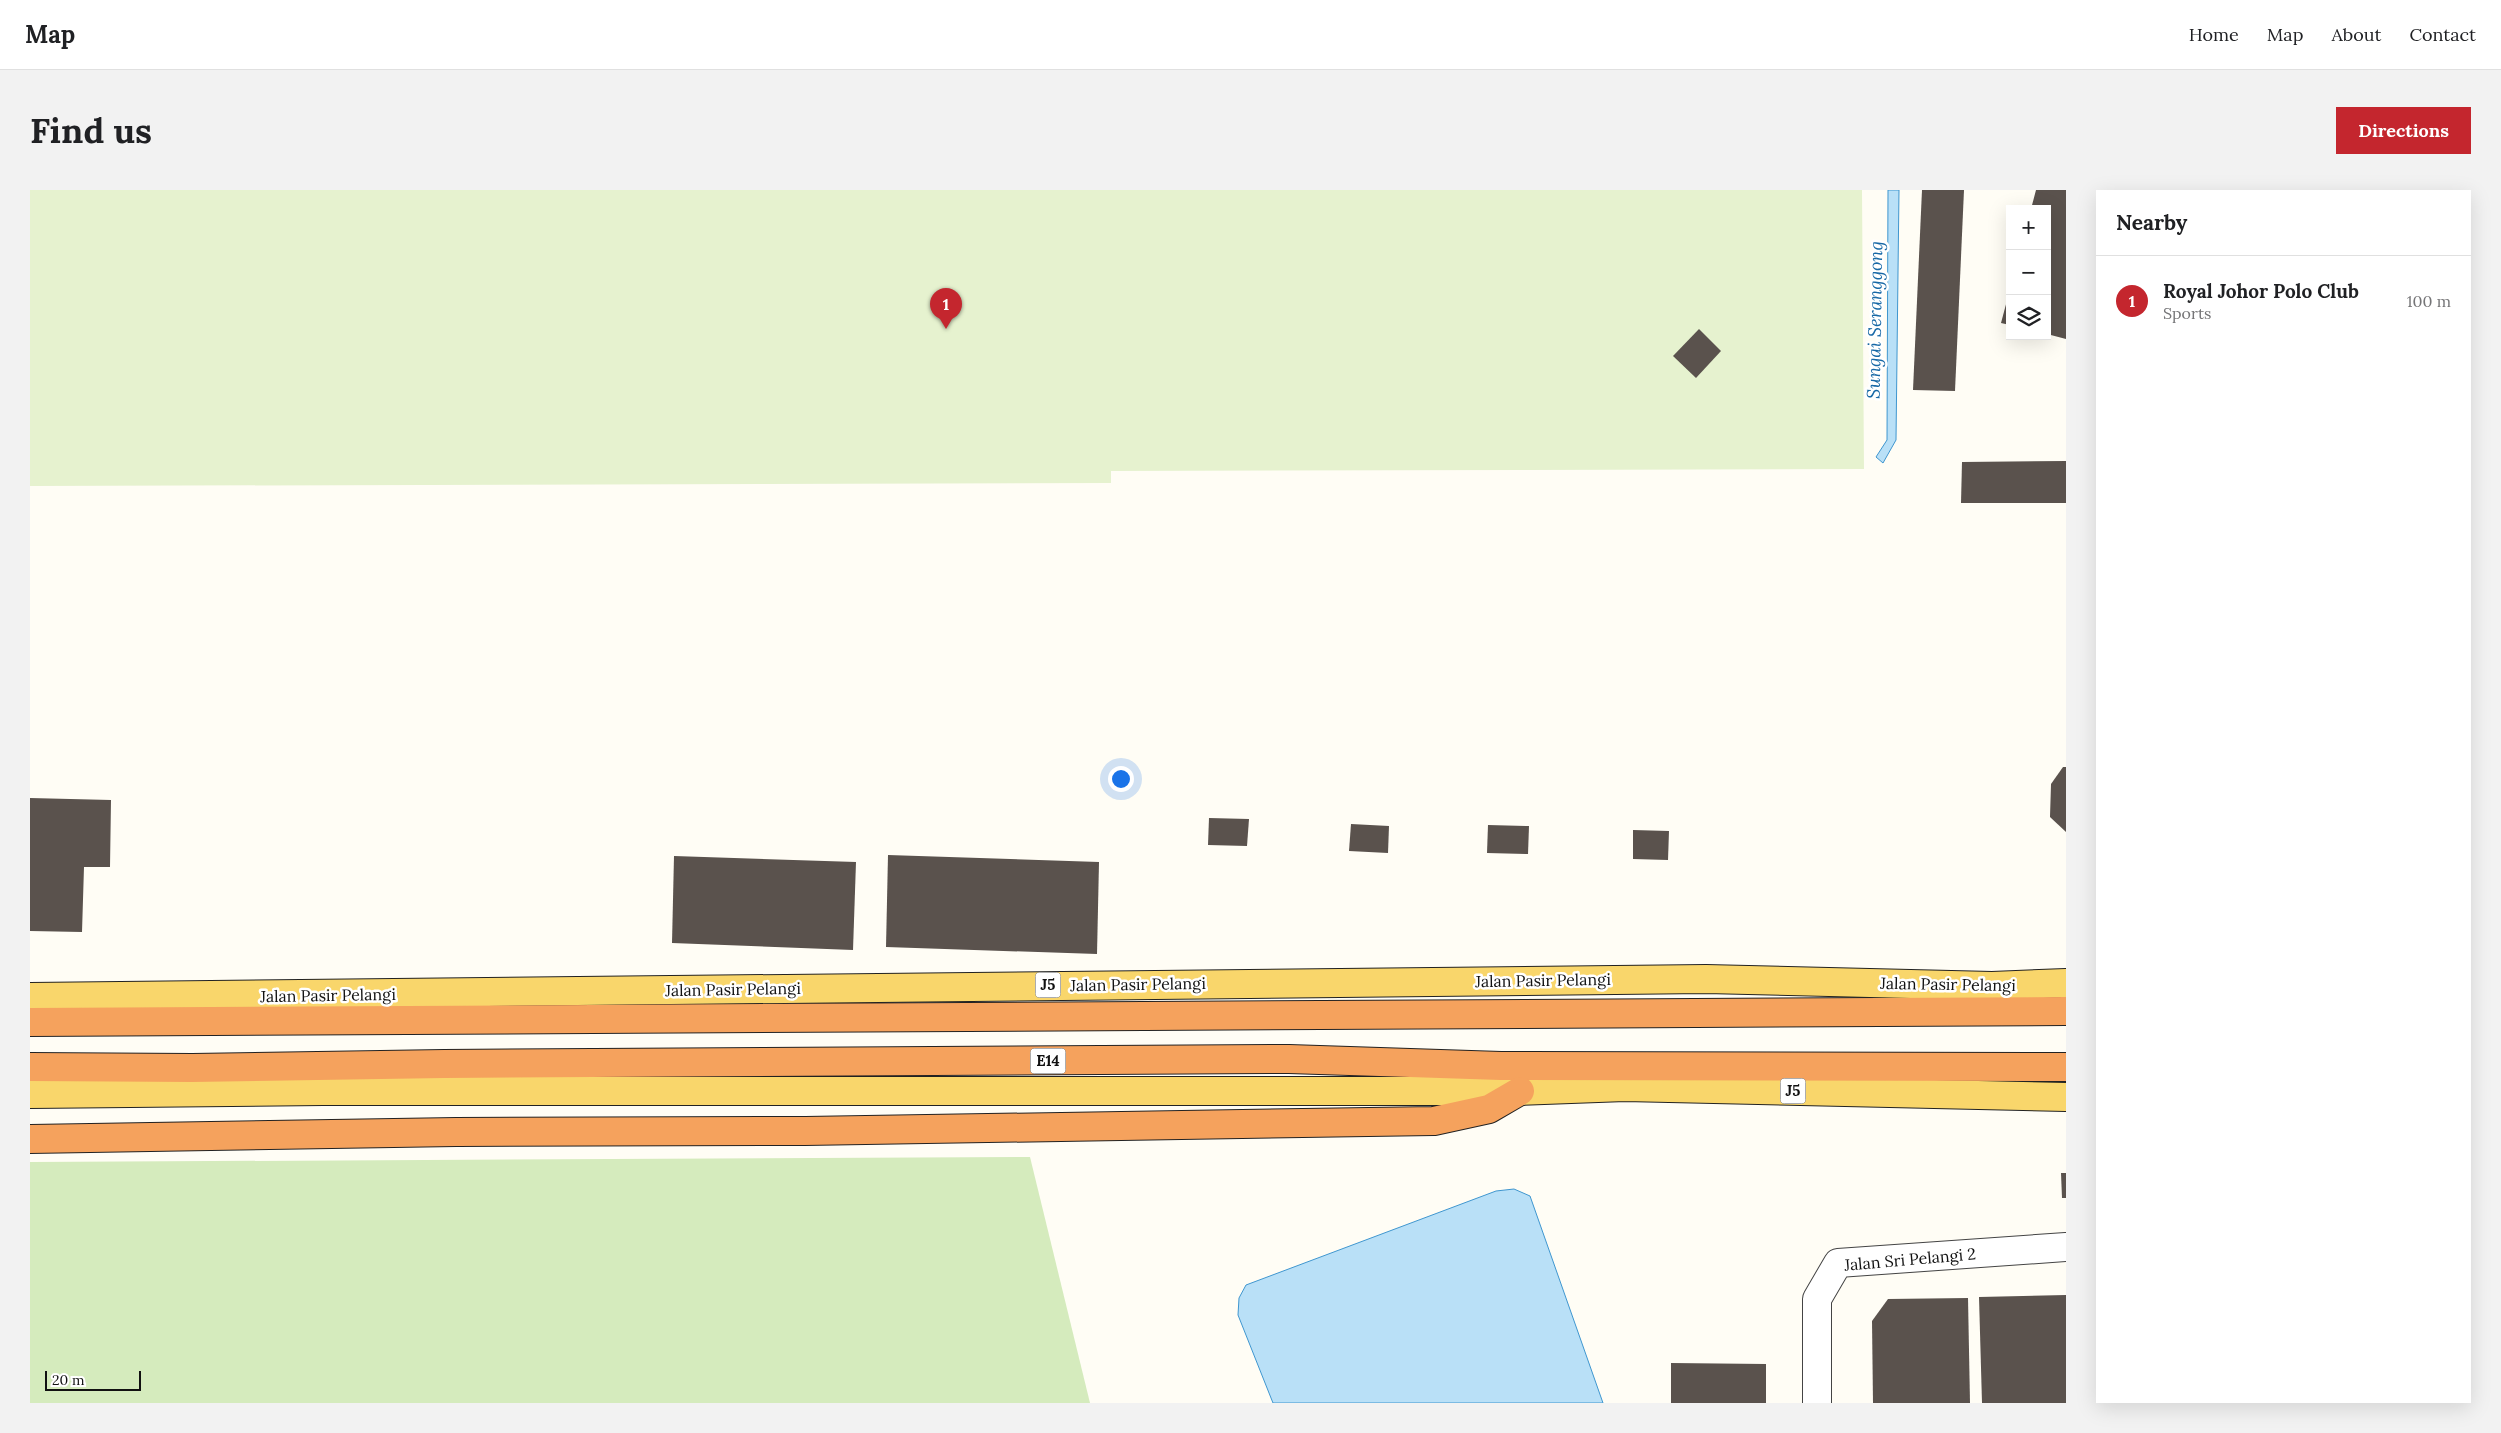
<!DOCTYPE html>
<html lang="en">
<head>
<meta charset="utf-8">
<style>
  body { margin:0; font-family:Lora,serif; background:#f2f2f2; color:#202124 }
  .controls { position:absolute; right:15px; top:15px; display:grid; overflow:hidden; border-radius:0px; box-shadow:0 5px 20px #0002 }
  .controls button { width:45px; height:45px; display:grid; place-items:center; padding:0; border:0; border-bottom:1px solid #e0e0e0; background:#fff; color:#202124; font:25px sans-serif }
  .scale { position:absolute; left:15px; bottom:12px; width:96px; box-sizing:border-box; padding-left:5px; border:2px solid #111; border-top:0; font-size:14px; line-height:18px; white-space:nowrap; color:#111; -webkit-text-stroke:4px #fff; paint-order:stroke }
  .you { position:absolute; left:1090px; top:588px; width:18px; height:18px; margin:-12px; border:4px solid #fff; border-radius:50%; background:#1a73e8; box-shadow:0 0 0 8px #1a73e833 }
  .badge { display:grid; place-items:center; width:32px; height:32px; border-radius:50%; background:#c4262e; color:#fff; font-size:16px; font-weight:700 }
  .pin { position:absolute; translate:-50% -41px; filter:drop-shadow(0 1px 2px #0008) }
  .pin::after { content:''; position:absolute; top:26px; width:18px; height:15px; background:inherit; clip-path:polygon(0 0,100% 0,50% 100%) }
  .list { margin:0; padding:0; list-style:none }
  h2 { display:flex; justify-content:space-between; align-items:center; height:65px; margin:0; padding:0 20px; font-size:21px }
  h2 small { font-size:16px; font-weight:400; color:#757577 }
  .list li { display:grid; grid-template-columns:32px 1fr auto; gap:15px; align-items:center; box-sizing:border-box; height:90px; padding:0 20px; border-top:1px solid #e0e0e0 }
  .list b { display:block; font-size:19px; white-space:nowrap }
  .list p { margin:0; font-size:16px; white-space:nowrap; color:#757577 }
  .list em { font-size:16px; font-style:normal; color:#757577 }
  .icon { flex:none; width:28px; height:28px; fill:none; stroke:currentColor; stroke-width:2; stroke-linecap:round; stroke-linejoin:round }
  .map { position:relative; flex:none; width:2036px; height:1213px; overflow:hidden; border-radius:0px }
  header { display:flex; align-items:center; gap:30px; box-sizing:border-box; height:70px; padding:0 25px; background:#fff; border-bottom:1px solid #e0e0e0 }
  header strong { font-size:24px }
  nav { display:flex; gap:28px; margin-inline-start:auto; font-size:18px }
  .intro { display:flex; align-items:center; justify-content:space-between; box-sizing:border-box; height:120px; padding:0 30px }
  h1 { margin:0; font-size:35px }
  .button { padding:12px 22px; border-radius:0px; background:#c4262e; color:#fff; font-size:18px; font-weight:700 }
  main { display:flex; gap:30px; padding:0 30px }
  aside { flex:1; background:#fff; border-radius:0px; box-shadow:0 5px 20px #0002 }
  .map>svg:first-child { display:block }
</style>
</head>
<body>
<header>
<strong>Map</strong>
<nav><a>Home</a><a>Map</a><a>About</a><a>Contact</a></nav>
</header>
<div class="intro"><h1>Find us</h1><a class="button">Directions</a></div>
<main>
<div class="map">
<svg width="2036" height="1213" viewBox="0 0 2036 1213">
  <rect width="100%" height="100%" fill="#fffdf5"/>
  <path fill="#d5ebbd" d="M1000,967L1060,1213H0V972Z"/>
  <path fill="#e6f2cf" d="M0,0H1832L1834,279L1081,281V293L0,296Z"/>
  <g fill="#b9e0f7" stroke="#3f96cf">
    <path d="M1858,0H1869L1866,250L1853,273L1846,267L1857,250Z"/>
    <path d="M1484,999L1500,1006L1573,1213H1243L1208,1125L1209,1108L1216,1095L1466,1001Z"/>
  </g>
  <g fill="#5a524d">
    <path d="M1892,0H1934L1925,201L1883,200Z"/>
    <path d="M2006,0H2036V149L2017,144V19H2001Z"/>
    <path d="M1979,103H1980V135L1971,133Z"/>
    <path d="M1669,139L1691,161L1666,188L1643,166Z"/>
    <path d="M2036,271V313H1931L1932,272Z"/>
    <path d="M2033,577H2036V642L2020,627L2021,594Z"/>
    <path d="M0,608L81,610L80,677H54L52,742L0,741Z"/>
    <path d="M1179,628L1219,629L1217,656L1178,655Z"/>
    <path d="M1321,634L1359,636L1358,663L1319,661Z"/>
    <path d="M1458,635L1499,636L1498,664L1457,663Z"/>
    <path d="M1603,640L1639,641L1638,670L1603,669Z"/>
    <path d="M858,665L1069,672L1067,764L856,757Z"/>
    <path d="M644,666L826,672L823,760L642,753Z"/>
    <path d="M2031,983H2036V1008H2032Z"/>
    <path d="M2036,1105V1213H1952L1949,1107Z"/>
    <path d="M1938,1108L1940,1213H1843L1842,1131L1858,1109Z"/>
    <path d="M1641,1173L1736,1174V1213H1641Z"/>
  </g>
  <g fill="none" stroke-linecap="round" stroke-linejoin="round">
    <defs>
      <path id="street" d="M1787,1213V1109L1808,1073L2036,1057"/>
      <g id="primary">
        <path d="M0,807L1676,789L1962,796L2036,793"/>
        <path d="M0,904L293,901H1490L1595,897L2036,907"/>
      </g>
      <g id="highway">
        <path d="M0,832L2036,821"/>
        <path d="M0,877L162,878L414,874L1259,869L1471,876L2036,877"/>
        <path d="M0,949L426,942L775,941L1404,931L1459,919L1490,901"/>
      </g>
    </defs>
    <use href="#street" stroke="#444" stroke-width="30"/>
    <use href="#primary" stroke="#222" stroke-width="30"/>
    <use href="#highway" stroke="#222" stroke-width="30"/>
    <use href="#street" stroke="#fff" stroke-width="28"/>
    <use href="#primary" stroke="#f9d66b" stroke-width="28"/>
    <use href="#highway" stroke="#f5a25d" stroke-width="28"/>
  </g>
  <g text-anchor="middle" stroke-width="5" stroke-linejoin="round" paint-order="stroke">
    <g fill="#fff" stroke="#585858" stroke-width="1">
      <rect x="1005.5" y="782.5" width="25" height="25" rx="4"/>
      <rect x="1000.5" y="858.5" width="35" height="25" rx="4"/>
      <rect x="1750.5" y="888.5" width="25" height="25" rx="4"/>
    </g>
    <g font-size="15" font-weight="bold" fill="#111">
      <text x="1018" y="800">J5</text>
      <text x="1018" y="876">E14</text>
      <text x="1763" y="906">J5</text>
    </g>
    <g font-size="16" fill="#111" stroke="#fff">
      <text transform="translate(1513 790) rotate(-1)" y="6">Jalan Pasir Pelangi</text>
      <text transform="translate(1108 794) rotate(-1)" y="6">Jalan Pasir Pelangi</text>
      <text transform="translate(1918 794) rotate(1)" y="6">Jalan Pasir Pelangi</text>
      <text transform="translate(703 799) rotate(-1)" y="6">Jalan Pasir Pelangi</text>
      <text transform="translate(298 805) rotate(-1)" y="6">Jalan Pasir Pelangi</text>
      <text transform="translate(1880 1069) rotate(-5)" y="6">Jalan Sri Pelangi 2</text>
    </g>
    <g font-size="18" font-style="italic" fill="#1768a6" stroke="#fff">
      <text transform="translate(1845 130) rotate(-89)" y="6">Sungai Seranggong</text>
    </g>
  </g>
</svg>
<div class="controls">
<button>+</button>
<button>−</button>
<button><svg class="icon" aria-label="layers" viewBox="0 0 24 24"><path d="M12 4l9 5-9 5-9-5zM3 14l9 5 9-5"/></svg></button>
</div>
<div class="scale">20 m</div>
<div class="you"></div>
<div class="pin badge" style="left:916px;top:139px">1</div>
</div>
<aside>
<h2>Nearby<small></small></h2>
<ul class="list">
<li><span class="badge">1</span><div><b>Royal Johor Polo Club</b><p>Sports</p></div><em>100 m</em></li>
</ul>
</aside>
</main>
</body>
</html>
